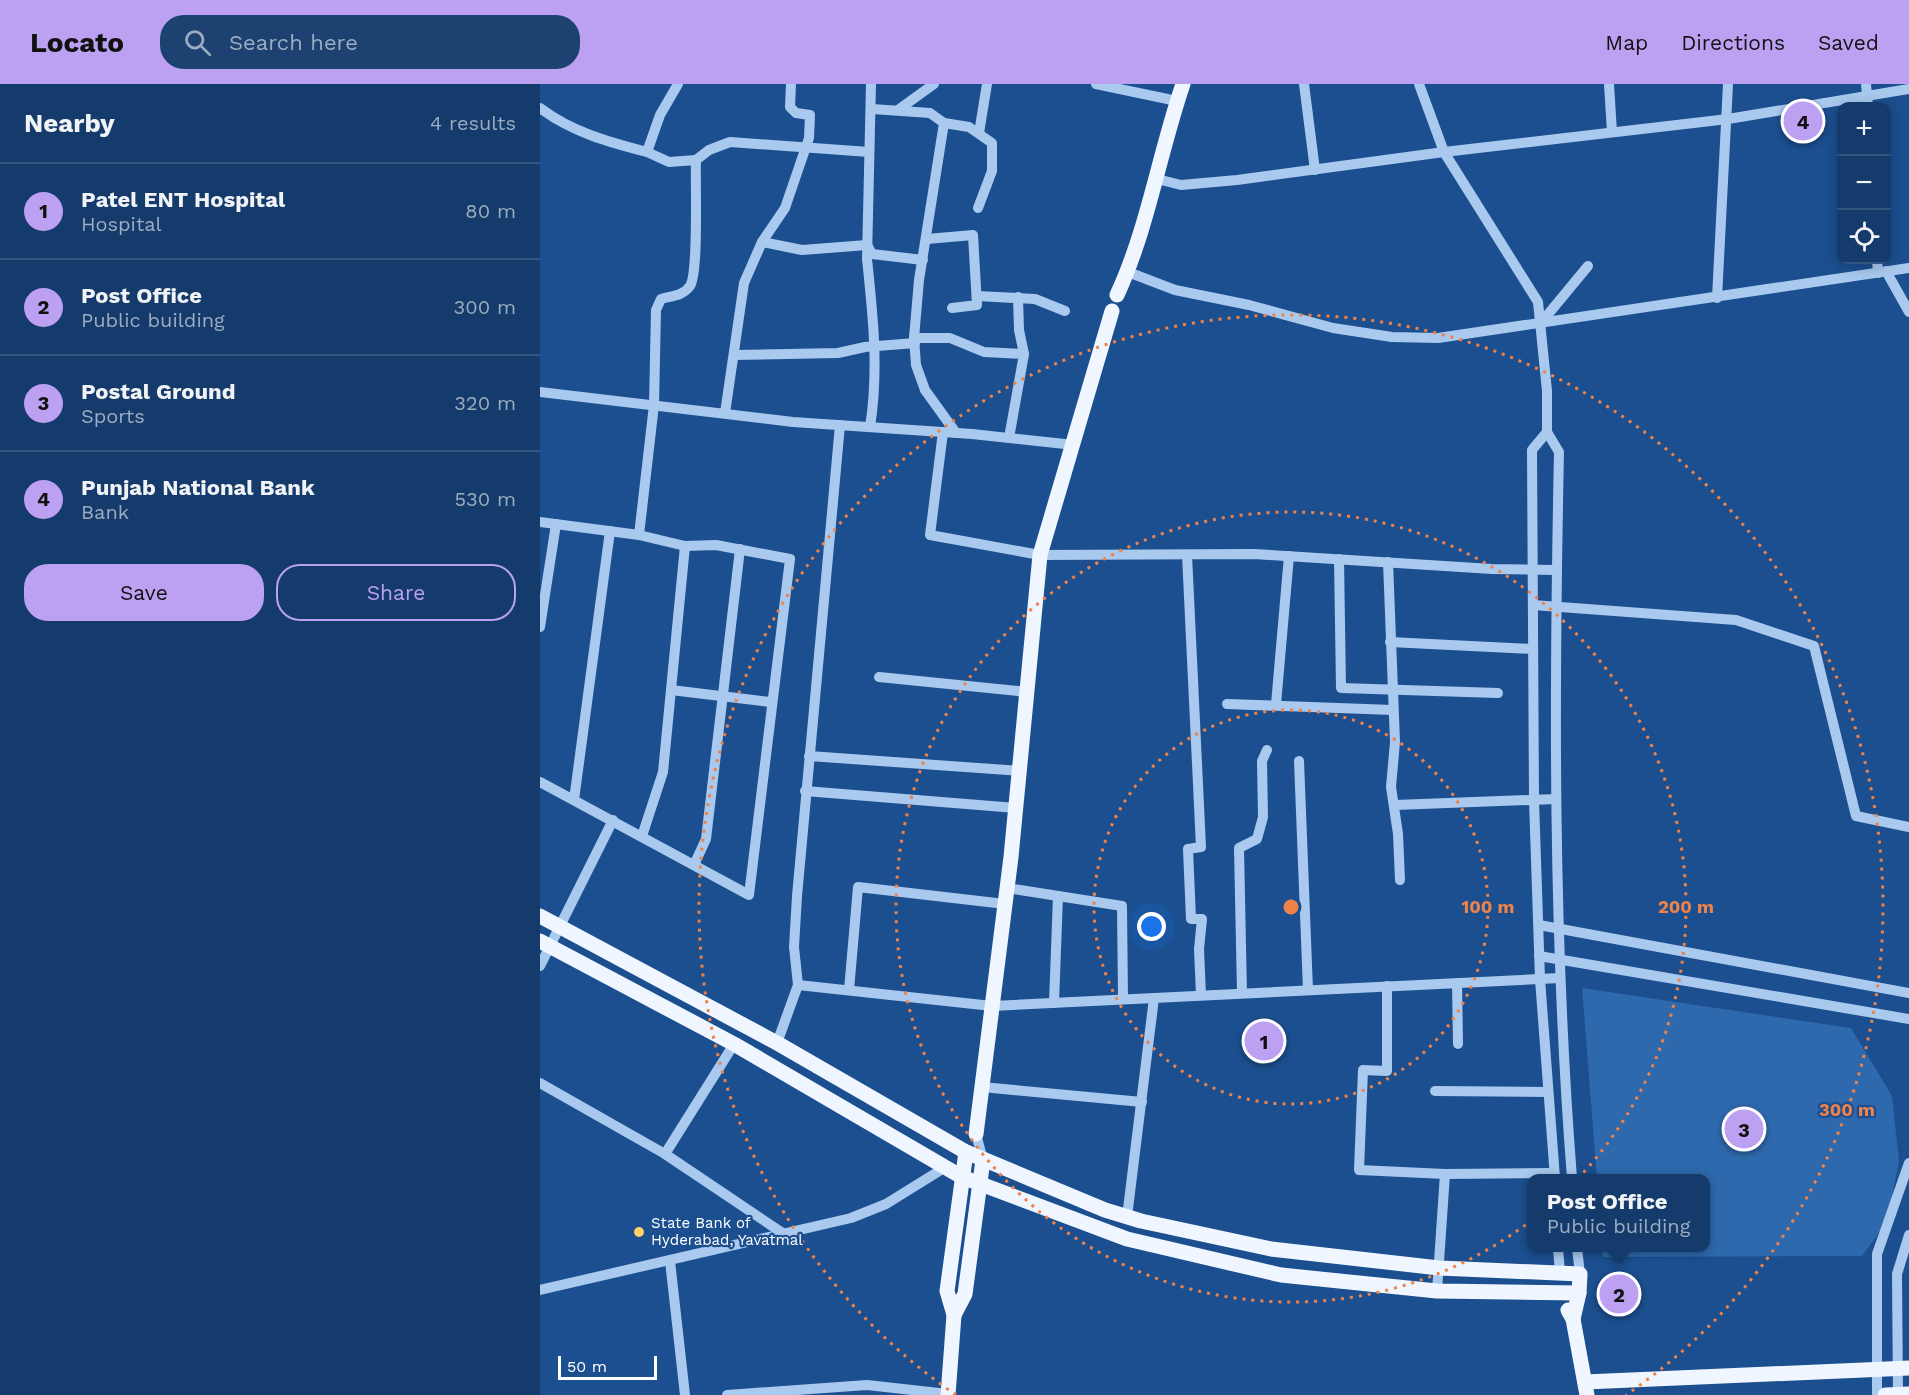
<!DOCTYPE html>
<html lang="en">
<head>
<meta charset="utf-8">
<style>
  body { margin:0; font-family:"Work Sans",sans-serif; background:#1d4271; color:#f1f3f6 }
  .controls { position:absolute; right:18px; top:18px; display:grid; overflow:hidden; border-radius:12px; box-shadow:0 3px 15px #0003 }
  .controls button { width:54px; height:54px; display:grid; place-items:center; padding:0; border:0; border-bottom:2px solid #33557e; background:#143b6b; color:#f1f3f6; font:30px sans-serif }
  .scale { position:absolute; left:18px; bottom:15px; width:99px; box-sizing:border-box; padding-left:6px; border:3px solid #fff; border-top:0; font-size:16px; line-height:21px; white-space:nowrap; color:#fff; -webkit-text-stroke:4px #1b4f8f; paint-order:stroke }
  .you { position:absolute; left:612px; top:843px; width:21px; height:21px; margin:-15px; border:4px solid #fff; border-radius:50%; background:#1a73e8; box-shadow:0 0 0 9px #1a73e833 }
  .badge { display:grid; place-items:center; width:39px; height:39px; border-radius:50%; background:#bca0f2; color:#111; font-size:20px; font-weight:700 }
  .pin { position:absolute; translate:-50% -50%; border:3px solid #fff; box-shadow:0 2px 6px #0006 }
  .popup { position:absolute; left:987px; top:1090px; width:183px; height:78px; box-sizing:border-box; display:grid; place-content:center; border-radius:12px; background:#143b6b; filter:drop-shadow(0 2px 4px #0005); font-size:20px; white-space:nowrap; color:#9dadc1 }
  .popup b { font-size:22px; color:#f1f3f6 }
  .popup::after { content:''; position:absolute; left:50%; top:100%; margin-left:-12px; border:12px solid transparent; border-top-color:#143b6b }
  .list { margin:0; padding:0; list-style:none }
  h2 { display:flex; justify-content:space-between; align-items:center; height:78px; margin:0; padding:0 24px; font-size:26px }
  h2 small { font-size:20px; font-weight:400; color:#9dadc1 }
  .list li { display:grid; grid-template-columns:39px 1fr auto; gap:18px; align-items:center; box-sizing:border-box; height:96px; padding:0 24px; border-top:2px solid #33557e }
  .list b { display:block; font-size:22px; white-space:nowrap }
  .list p { margin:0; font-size:20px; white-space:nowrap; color:#9dadc1 }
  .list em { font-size:20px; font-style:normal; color:#9dadc1 }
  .actions { display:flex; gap:12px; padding:18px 24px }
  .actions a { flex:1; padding:14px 0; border:2px solid #bca0f2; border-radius:24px; text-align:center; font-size:21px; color:#bca0f2 }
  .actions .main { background:#bca0f2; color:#111 }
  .icon { flex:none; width:33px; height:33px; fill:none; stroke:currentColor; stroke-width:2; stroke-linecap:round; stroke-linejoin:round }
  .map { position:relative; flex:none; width:1369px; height:1311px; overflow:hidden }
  header { display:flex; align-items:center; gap:36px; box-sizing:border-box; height:84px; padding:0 30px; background:#bca0f2; color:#111 }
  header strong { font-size:28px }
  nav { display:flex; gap:33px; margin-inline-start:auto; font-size:21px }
  .search { width:420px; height:54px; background:#1d4271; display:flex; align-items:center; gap:15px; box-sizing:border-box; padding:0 21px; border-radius:24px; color:#9dadc1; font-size:22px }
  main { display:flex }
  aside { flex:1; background:#143b6b }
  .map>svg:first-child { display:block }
</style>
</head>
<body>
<header>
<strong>Locato</strong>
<div class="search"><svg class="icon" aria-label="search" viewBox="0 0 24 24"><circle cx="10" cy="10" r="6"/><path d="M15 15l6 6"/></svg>Search here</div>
<nav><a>Map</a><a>Directions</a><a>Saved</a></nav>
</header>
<main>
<aside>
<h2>Nearby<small>4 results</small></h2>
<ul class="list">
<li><span class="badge">1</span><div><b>Patel ENT Hospital</b><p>Hospital</p></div><em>80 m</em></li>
<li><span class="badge">2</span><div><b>Post Office</b><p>Public building</p></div><em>300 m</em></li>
<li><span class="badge">3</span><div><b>Postal Ground</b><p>Sports</p></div><em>320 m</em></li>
<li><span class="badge">4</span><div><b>Punjab National Bank</b><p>Bank</p></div><em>530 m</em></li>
</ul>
<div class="actions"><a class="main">Save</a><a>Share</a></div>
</aside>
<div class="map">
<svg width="1369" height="1311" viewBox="0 0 1369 1311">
  <rect width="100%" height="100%" fill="#1b4f8f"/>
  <path fill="#2e69ad" d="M1042,904L1311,944L1352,1012L1359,1077L1347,1138L1322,1172L1063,1173L1062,1164H1166V1094H1057Z"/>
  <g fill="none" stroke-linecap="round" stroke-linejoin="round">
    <g stroke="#a9c9ee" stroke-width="10">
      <path d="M556,0L637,17"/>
      <path d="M764,0L775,86"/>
      <path d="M879,0L904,68L998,218L1007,307V348L1019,368C1014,610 1013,853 1032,1094"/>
      <path d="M1069,0L1072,48"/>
      <path d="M1326,0L1328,22"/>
      <path d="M0,24C32,48 68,58 107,68L120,31L138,0"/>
      <path d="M332,25L390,29L404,39L429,43L452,59V87L438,124"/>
      <path d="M358,26L394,0"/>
      <path d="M404,39L379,196L374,254L376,281L385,306L416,349"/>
      <path d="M439,49L447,0"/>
      <path d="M107,68L129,78L156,76"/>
      <path d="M617,95L641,101L697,96L904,68L1188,35L1369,5"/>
      <path d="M387,155L433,151L437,221L412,224"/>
      <path d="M222,158L262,166L327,161L332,170L383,176"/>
      <path d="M1337,176L1338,189"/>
      <path d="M1346,187L1369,228"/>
      <path d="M588,188L635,206L709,221L793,244L852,253L898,254L1369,184"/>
      <path d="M437,212L495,215L525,227"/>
      <path d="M1177,214L1188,0"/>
      <path d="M1000,240L1048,182"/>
      <path d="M374,254H410L444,268L484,270"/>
      <path d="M194,271L298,269L325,263L375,259"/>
      <path d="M0,308L253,338L432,350L534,361"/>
      <path d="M185,329L204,199L222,158L245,124L269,54L270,31L256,29L250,23L251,0"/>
      <path d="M330,343C339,286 333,232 327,175L331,0"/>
      <path d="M403,348L390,451L500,471L714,470L952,485L1016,486"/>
      <path d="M1007,348L992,366L994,716L1000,895L1015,1094"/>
      <path d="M469,354L484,270L479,246L478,213"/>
      <path d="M0,438L99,451L145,462L176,461L250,475L209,811L0,698"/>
      <path d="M99,451L114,321L116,226L121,215C131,212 143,212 150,202C159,188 155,100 156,76L169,66L190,58L329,68"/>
      <path d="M647,471L661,763L648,765L651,835H662L659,865L661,911"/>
      <path d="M799,475L801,604L958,609"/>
      <path d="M848,478L855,658L851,703L858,750L860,796"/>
      <path d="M993,521L1196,536L1274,562L1316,732L1369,743"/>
      <path d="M0,543L16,440"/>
      <path d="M850,558L993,565"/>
      <path d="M339,593L487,608"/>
      <path d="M131,606L230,618"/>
      <path d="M687,620L853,626"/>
      <path d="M736,620L749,472"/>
      <path d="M269,672L480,687"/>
      <path d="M759,677L768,906"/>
      <path d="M265,707L476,724"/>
      <path d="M34,716L70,447"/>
      <path d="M855,721L1016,715"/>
      <path d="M102,752L123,688L145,462"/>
      <path d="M154,781L166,755L200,465"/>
      <path d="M467,804L582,822L583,915"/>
      <path d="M999,841L1369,909"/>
      <path d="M999,872L1369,935"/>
      <path d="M0,882L73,736"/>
      <path d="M917,899L918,960"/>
      <path d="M258,901L452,922L1020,894"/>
      <path d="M847,902V987L823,986L819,1086L905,1090L1014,1089"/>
      <path d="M309,906L318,803L465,820"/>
      <path d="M702,909L699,764L717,755L723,733L722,677L727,666"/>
      <path d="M514,919L518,812"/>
      <path d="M237,959L258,901L254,863L257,812L300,341"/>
      <path d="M0,999L125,1070L244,1150"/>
      <path d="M442,1003L602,1018"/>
      <path d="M895,1007L1007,1008"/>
      <path d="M436,1050L443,1076"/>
      <path d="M125,1070L194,960"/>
      <path d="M587,1133L614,914"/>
      <path d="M1018,1164L1020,1189"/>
      <path d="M1037,1164L1040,1190"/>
      <path d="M130,1177L145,1311"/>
      <path d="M0,1206L311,1134L346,1120L404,1084"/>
      <path d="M897,1207L905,1090"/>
      <path d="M187,1311L327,1301L408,1310"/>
      <path d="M1337,1311V1170L1369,1079"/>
      <path d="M1358,1311L1357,1190L1369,1151"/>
    </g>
    <g stroke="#f0f6ff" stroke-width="15">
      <path d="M577,211C608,144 619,70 643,0"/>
      <path d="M0,832L237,959L426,1068L565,1126L601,1137L731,1165L899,1184L1040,1190L1039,1209L1033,1235"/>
      <path d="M0,857L194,960L422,1093L587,1155L741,1191L897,1207L1039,1209"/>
      <path d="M436,1050L471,773L500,471L572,227"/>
      <path d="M1028,1226L1033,1235L1047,1311"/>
      <path d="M414,1231L425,1210L443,1076"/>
      <path d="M1045,1298L1369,1284"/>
      <path d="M408,1311L414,1231L407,1207L426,1068"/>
      <path d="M1345,1311L1369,1310"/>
    </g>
  </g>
  <g fill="none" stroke="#ee8249" stroke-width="3" stroke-dasharray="3 6">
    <circle cx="751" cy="823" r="197"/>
    <circle cx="751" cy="823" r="395"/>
    <path d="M416 1311A592 592 0 1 1 1086 1311"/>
  </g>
  <circle fill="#ffd166" stroke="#1b4f8f" stroke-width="2" cx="99" cy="1148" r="6"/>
  <g text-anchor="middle" stroke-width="4.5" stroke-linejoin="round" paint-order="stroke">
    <g font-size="15" fill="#fff" stroke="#1b4f8f" text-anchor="start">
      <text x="111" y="1144">State Bank of<tspan x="111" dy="17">Hyderabad, Yavatmal</tspan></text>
    </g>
  </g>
  <circle cx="751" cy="823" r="9" fill="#ee8249" stroke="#1b4f8f" stroke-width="3"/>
  <g font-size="18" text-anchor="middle" font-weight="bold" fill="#ee8249" stroke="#1b4f8f" stroke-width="4.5" stroke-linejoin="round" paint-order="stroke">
    <text x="948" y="829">100 m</text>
    <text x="1146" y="829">200 m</text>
    <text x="1307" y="1032">300 m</text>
  </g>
</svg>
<div class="controls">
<button>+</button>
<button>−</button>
<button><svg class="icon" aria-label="locate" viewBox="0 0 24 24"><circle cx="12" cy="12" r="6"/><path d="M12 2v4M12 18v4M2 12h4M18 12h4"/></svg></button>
</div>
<div class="scale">50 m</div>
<div class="you"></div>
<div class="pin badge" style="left:724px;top:957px">1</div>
<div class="pin badge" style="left:1079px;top:1210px">2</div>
<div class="popup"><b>Post Office</b>Public building</div>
<div class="pin badge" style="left:1204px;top:1045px">3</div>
<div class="pin badge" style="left:1263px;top:37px">4</div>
</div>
</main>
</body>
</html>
